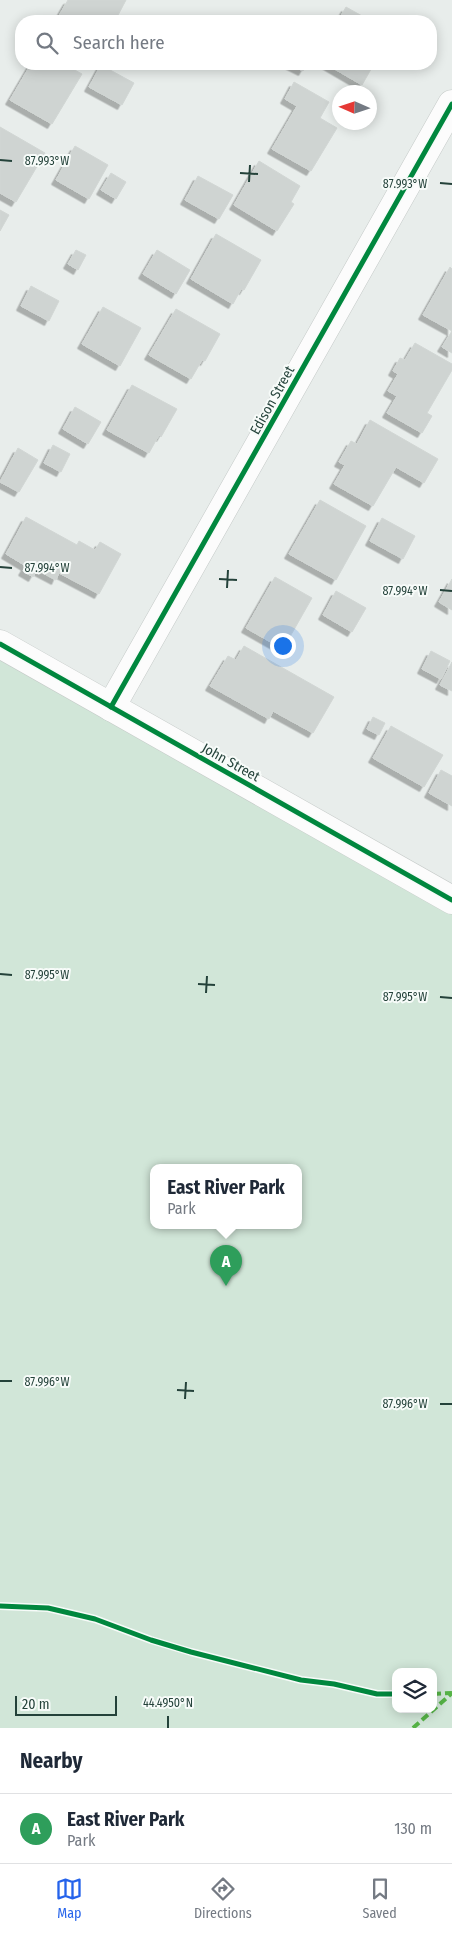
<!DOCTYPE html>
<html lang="en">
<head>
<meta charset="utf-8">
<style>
  body { margin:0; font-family:"Fira Sans Condensed",sans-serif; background:#f6f6f7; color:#1f2937 }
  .controls { position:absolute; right:15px; bottom:15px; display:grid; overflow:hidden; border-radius:10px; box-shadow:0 2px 12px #0003 }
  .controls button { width:45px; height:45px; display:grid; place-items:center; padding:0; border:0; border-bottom:1px solid #e0e1e3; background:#fff; color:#1f2937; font:25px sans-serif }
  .compass { position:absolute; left:332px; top:85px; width:45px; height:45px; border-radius:50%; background:#fff; box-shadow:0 2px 12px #0003; rotate:273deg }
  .scale { position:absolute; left:15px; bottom:12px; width:102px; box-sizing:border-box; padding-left:5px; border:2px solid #24423a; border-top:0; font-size:14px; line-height:18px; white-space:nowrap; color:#24423a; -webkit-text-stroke:4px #f7fbf9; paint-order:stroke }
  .you { position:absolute; left:282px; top:645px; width:18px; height:18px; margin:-12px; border:4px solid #fff; border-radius:50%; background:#1a73e8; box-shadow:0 0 0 8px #1a73e833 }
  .badge { display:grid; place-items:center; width:32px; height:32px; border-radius:50%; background:#2563eb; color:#fff; font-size:16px; font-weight:700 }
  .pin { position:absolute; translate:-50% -41px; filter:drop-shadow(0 1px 2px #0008) }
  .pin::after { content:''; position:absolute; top:26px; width:18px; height:15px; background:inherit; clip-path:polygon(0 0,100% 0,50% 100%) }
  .popup { position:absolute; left:150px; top:1164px; width:152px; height:65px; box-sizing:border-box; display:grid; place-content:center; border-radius:10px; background:#fff; filter:drop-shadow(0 1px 4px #0005); font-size:16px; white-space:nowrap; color:#747a83 }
  .popup b { font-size:19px; color:#1f2937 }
  .popup::after { content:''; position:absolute; left:50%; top:100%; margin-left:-10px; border:10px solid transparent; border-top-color:#fff }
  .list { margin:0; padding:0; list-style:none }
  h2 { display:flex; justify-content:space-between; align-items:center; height:65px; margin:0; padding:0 20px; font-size:21px }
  h2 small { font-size:16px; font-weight:400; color:#747a83 }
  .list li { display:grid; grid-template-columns:32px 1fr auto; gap:15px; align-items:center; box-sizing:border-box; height:70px; padding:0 20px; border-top:1px solid #e0e1e3 }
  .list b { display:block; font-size:19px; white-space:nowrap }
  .list p { margin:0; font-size:16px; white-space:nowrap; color:#747a83 }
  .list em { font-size:16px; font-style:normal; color:#747a83 }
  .icon { flex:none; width:28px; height:28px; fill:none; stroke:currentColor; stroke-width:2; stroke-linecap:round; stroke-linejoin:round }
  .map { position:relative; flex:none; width:452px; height:1728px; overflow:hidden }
  .search { position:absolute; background:#fff; box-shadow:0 2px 12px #0003; left:15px; right:15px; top:15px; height:55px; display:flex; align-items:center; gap:12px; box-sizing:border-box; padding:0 18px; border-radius:20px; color:#747a83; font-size:19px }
  .sheet { height:135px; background:#fff }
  nav { display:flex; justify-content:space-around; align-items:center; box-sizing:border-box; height:70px; border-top:1px solid #e0e1e3; background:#fff; font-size:14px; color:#747a83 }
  nav a { display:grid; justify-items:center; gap:2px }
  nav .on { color:#2563eb }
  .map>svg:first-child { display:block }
</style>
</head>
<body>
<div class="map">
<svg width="452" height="1728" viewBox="0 0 452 1728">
  <defs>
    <filter id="shadow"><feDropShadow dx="-4.5" dy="4.5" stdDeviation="0" flood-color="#0004"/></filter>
  </defs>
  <rect width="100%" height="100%" fill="#e8edeb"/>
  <path fill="#d1e6d8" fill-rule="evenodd" d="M0,644L452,900V1728H0ZM154,1167H298V1225H154ZM396,1672H433V1709H396Z"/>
  <g fill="#cfd4d2" stroke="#d1d6d4" filter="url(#shadow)">
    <path d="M68,0H126L115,21H56Z"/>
    <path d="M346,7L371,21H338Z"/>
    <path d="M31,64H64L82,74L52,124L10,100Z"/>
    <path d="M289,64H307L303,71Z"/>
    <path d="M326,64H374L362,85Z"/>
    <path d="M101,65L134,83L122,105L89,87Z"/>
    <path d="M294,82L329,102L320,118L337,128L311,171L272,149L297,106L285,99Z"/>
    <path d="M0,127L45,153L16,202L0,193Z"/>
    <path d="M75,146L108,165L89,199L56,180Z"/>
    <path d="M259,161L300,186L291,202L294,204L277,231L234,205Z"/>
    <path d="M111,173L126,182L116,199L101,190Z"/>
    <path d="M198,176L233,195L219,219L185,200Z"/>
    <path d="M0,210L9,215L0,231Z"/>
    <path d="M216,234L261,260L244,290L241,289L233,304L191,279Z"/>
    <path d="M76,250L86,255L78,270L68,264Z"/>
    <path d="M157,250L190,270L176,294L143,274Z"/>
    <path d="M450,267L452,269V353L442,347L452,331L423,315Z"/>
    <path d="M31,286L59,301L49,321L21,306Z"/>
    <path d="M103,307L141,328L120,366L82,344Z"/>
    <path d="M176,309L220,334L205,361L202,360L191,379L149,355Z"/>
    <path d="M415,343L452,364V370L427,413L432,416L422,433L387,413L397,396L388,391L398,374L393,371L400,358L405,360Z"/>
    <path d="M132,385L177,409L161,437L159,435L149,453L107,430Z"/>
    <path d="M75,407L101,422L88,444L63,429Z"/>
    <path d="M370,420L438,459L424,483L396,467L373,506L334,484L345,465L339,462L351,441L357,444Z"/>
    <path d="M53,445L70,454L61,472L44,463Z"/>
    <path d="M18,448L38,460L19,492L0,482Z"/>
    <path d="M320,500L366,526L336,580L289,554Z"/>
    <path d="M26,517L77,545L79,541L95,550L100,542L121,554L99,594L59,573L56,580L37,570L33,577L23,571L26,566L6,554Z"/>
    <path d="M382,518L415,536L403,559L370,541Z"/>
    <path d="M275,577L312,598L283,649L246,628Z"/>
    <path d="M452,579V610L439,602Z"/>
    <path d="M336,591L366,608L352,632L323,615Z"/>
    <path d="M244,646L334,697L313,733L273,711L269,719L210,686L228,656L236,660Z"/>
    <path d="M431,651L450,661L441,679L422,669Z"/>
    <path d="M452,662V691L440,685Z"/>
    <path d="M373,717L385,723L379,735L367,729Z"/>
    <path d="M391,726L443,755L424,787L373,758Z"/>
    <path d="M441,770L452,776V806L429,793Z"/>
  </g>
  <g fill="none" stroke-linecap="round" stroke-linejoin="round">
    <defs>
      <g id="minor">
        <path d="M0,644L452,900"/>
        <path d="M111,707L452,104"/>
      </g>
    </defs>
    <use href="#minor" stroke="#c5cac8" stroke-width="29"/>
    <use href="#minor" stroke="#fcfcfc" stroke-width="28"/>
    <g stroke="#55b346" stroke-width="4" stroke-dasharray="8 4" stroke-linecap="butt">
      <path d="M433,1694L452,1693"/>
      <path d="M413,1728L451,1694"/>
    </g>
    <defs>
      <g id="cycleway">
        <path d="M0,644L452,900"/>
        <path d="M111,707L452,104"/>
        <path d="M0,1606L48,1608L95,1619L151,1640L191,1652L301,1680L334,1684L377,1694H396"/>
      </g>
    </defs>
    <use href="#cycleway" stroke="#f7fbf9" stroke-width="8"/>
    <use href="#cycleway" stroke="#00873e" stroke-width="5"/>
  </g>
  <path fill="none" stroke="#24423a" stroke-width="2" d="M0,160L12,161M240,173L258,174M249,182L250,165M440,183L452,184M0,567L12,568M219,579L237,580M227,588L228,570M440,590L452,591M0,974L12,975M198,984L215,985M206,993L207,976M440,997L452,998M0,1381H12M177,1390L194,1391M185,1399L186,1382M440,1404H452M168,1728V1716"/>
  <g text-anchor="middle" stroke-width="4" stroke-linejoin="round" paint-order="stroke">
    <g font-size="14" fill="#24423a" stroke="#f7fbf9">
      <text transform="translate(272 400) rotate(-61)" y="5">Edison Street</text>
      <text transform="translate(231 762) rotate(29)" y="5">John Street</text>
    </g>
  </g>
  <g font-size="12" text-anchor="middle" fill="#24423a" stroke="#f7fbf9" stroke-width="4" stroke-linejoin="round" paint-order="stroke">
    <text x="47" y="165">87.993°W</text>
    <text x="405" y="188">87.993°W</text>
    <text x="47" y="572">87.994°W</text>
    <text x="405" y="595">87.994°W</text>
    <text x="47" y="979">87.995°W</text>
    <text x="405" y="1001">87.995°W</text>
    <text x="47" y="1386">87.996°W</text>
    <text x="405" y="1408">87.996°W</text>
    <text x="168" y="1707">44.4950°N</text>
  </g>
</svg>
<div class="controls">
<button><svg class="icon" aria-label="layers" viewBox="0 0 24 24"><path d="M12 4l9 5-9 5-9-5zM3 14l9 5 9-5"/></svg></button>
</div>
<svg class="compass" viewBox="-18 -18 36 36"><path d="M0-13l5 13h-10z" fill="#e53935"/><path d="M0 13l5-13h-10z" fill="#747a83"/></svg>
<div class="scale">20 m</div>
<div class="you"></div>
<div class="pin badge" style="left:226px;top:1286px;background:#2e9e5b">A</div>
<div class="popup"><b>East River Park</b>Park</div>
<div class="search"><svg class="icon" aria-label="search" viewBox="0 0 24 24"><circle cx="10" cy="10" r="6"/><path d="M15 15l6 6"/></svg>Search here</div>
</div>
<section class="sheet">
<h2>Nearby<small></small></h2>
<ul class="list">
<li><span class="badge" style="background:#2e9e5b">A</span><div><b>East River Park</b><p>Park</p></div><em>130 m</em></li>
</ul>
</section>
<nav>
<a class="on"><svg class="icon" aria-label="map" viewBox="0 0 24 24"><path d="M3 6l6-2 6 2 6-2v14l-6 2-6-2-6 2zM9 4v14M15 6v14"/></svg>Map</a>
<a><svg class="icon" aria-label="directions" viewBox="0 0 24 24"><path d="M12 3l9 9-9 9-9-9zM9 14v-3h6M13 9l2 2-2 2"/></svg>Directions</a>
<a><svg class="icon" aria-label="saved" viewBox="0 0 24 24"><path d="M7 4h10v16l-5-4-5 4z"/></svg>Saved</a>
</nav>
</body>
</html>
